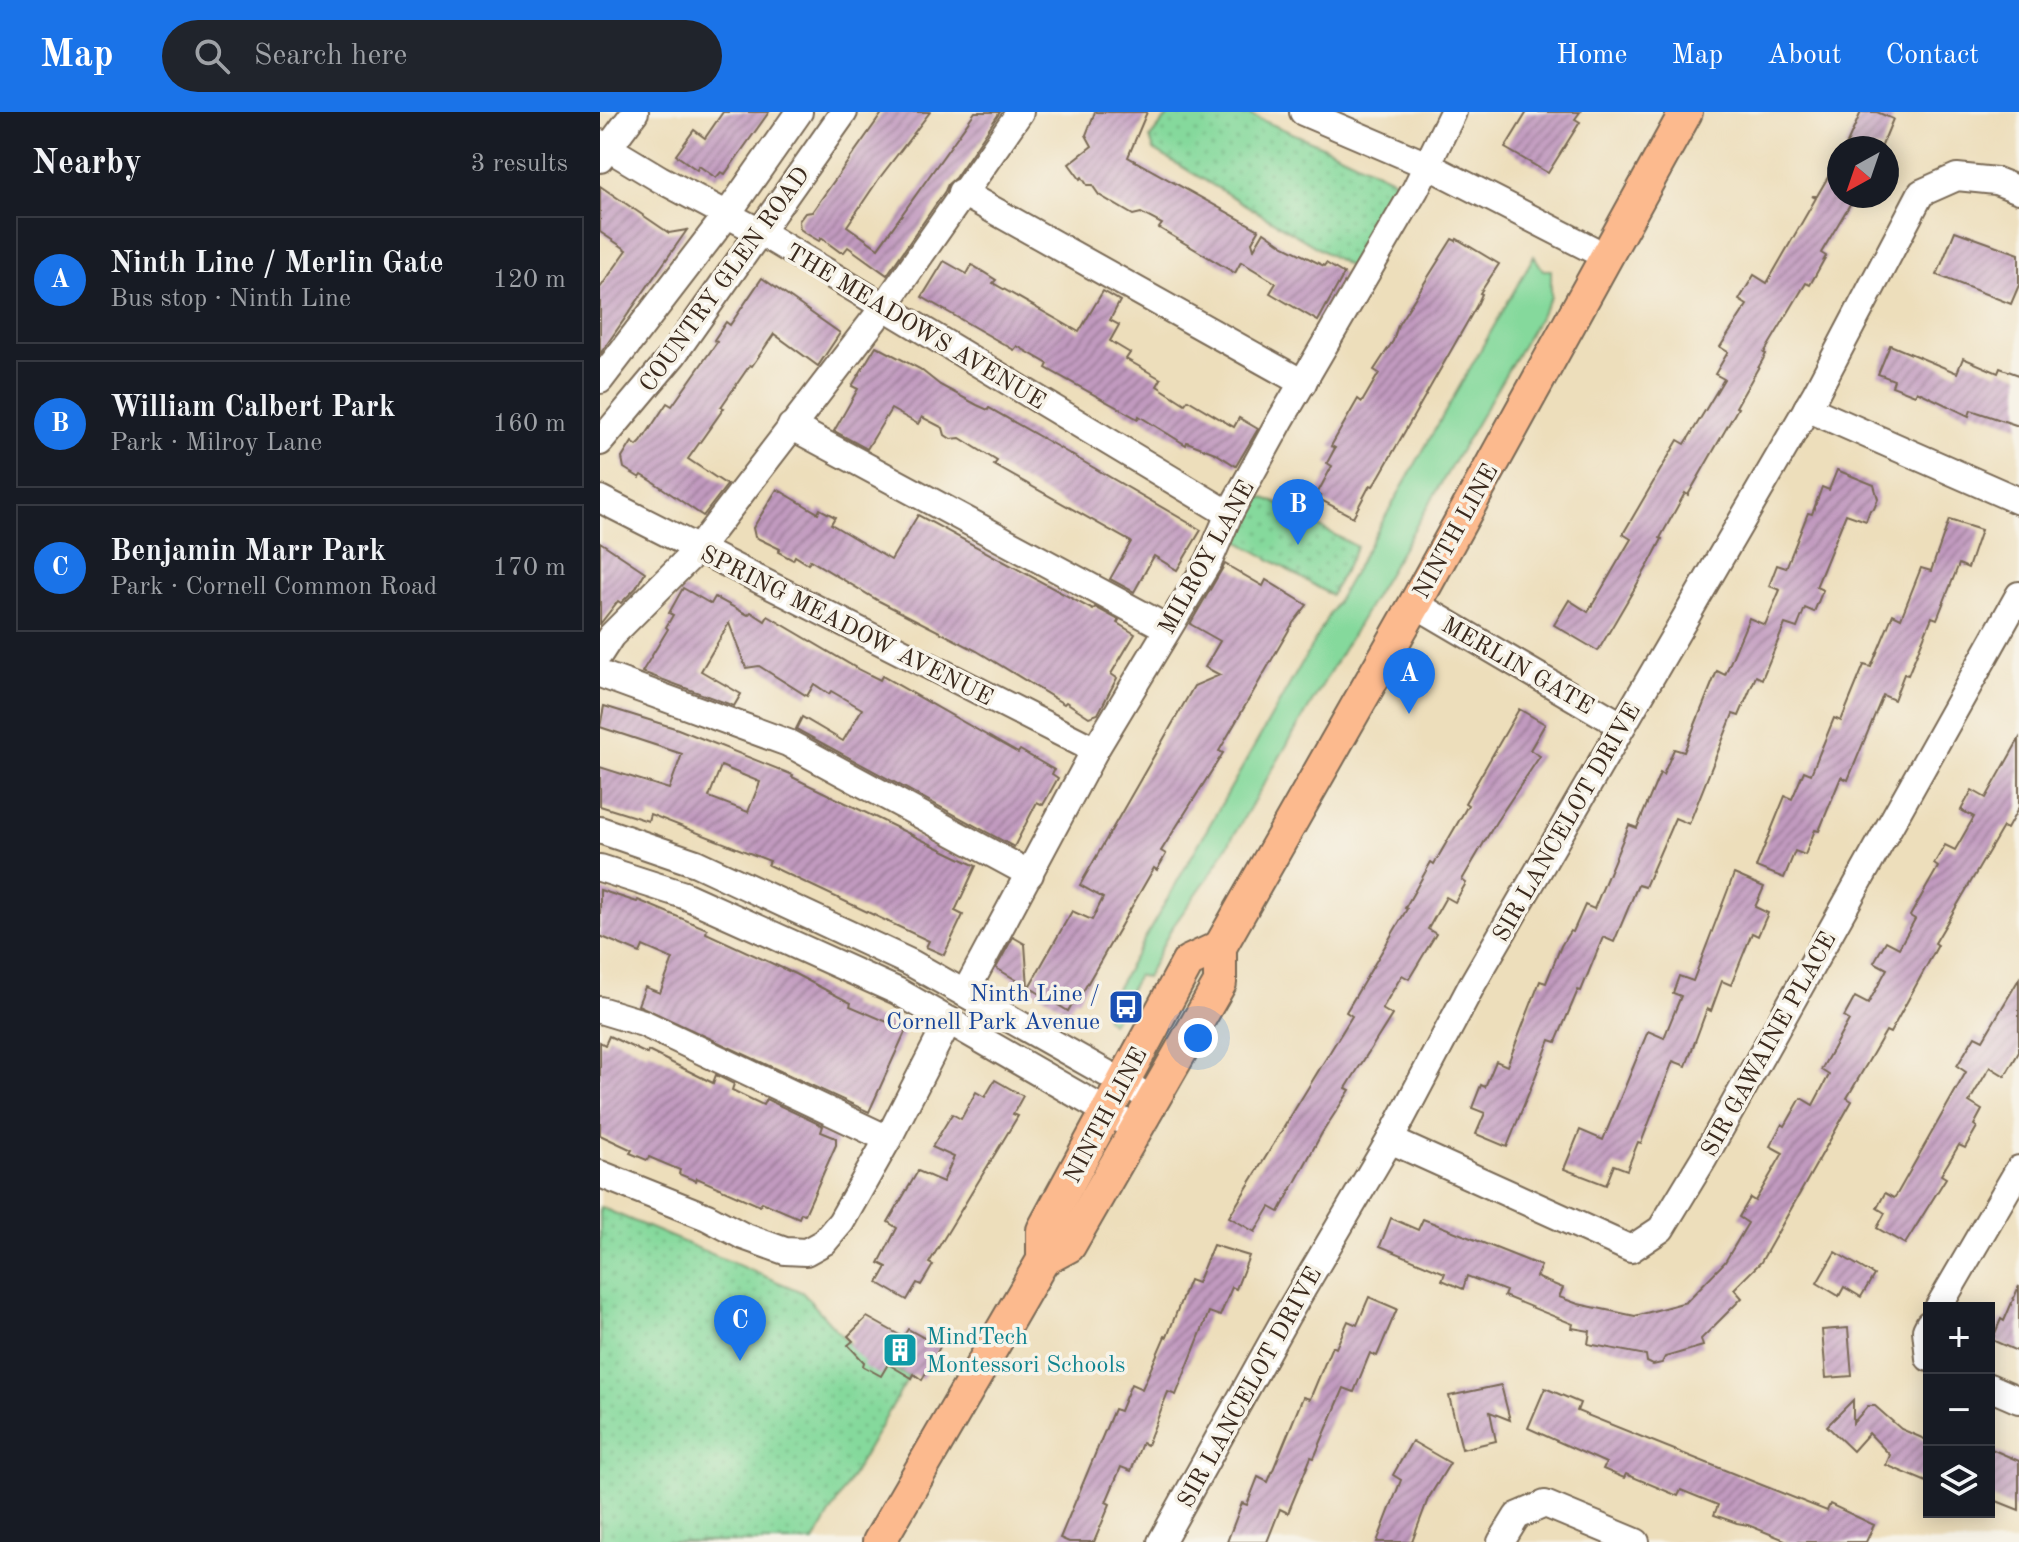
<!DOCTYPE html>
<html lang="en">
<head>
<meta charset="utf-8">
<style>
  body { margin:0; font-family:"Old Standard TT",serif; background:#20242c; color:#f1f3f6 }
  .controls { position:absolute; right:24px; bottom:24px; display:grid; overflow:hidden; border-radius:0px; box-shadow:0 4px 20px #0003 }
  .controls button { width:72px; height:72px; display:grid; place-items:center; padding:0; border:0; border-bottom:2px solid #363941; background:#171b24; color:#f1f3f6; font:40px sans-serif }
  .compass { position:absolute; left:1227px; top:24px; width:72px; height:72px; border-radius:50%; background:#171b24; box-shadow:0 4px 20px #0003; rotate:220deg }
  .you { position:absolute; left:598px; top:926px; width:28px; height:28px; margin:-20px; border:6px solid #fff; border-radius:50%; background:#1a73e8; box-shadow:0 0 0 12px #1a73e833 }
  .badge { display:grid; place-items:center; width:52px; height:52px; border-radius:50%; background:#1a73e8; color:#fff; font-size:26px; font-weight:700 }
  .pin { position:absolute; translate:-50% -66px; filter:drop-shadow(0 2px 4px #0008) }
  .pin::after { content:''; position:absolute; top:42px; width:28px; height:24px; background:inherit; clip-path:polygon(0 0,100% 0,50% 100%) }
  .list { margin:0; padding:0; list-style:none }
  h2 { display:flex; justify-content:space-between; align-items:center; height:104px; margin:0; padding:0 32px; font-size:34px }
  h2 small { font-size:26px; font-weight:400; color:#9ea1a6 }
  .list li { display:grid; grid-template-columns:52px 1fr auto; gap:24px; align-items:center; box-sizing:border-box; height:128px; margin:0 16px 16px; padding:0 16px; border:2px solid #363941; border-radius:0px }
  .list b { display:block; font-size:30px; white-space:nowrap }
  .list p { margin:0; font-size:26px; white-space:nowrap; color:#9ea1a6 }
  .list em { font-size:26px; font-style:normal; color:#9ea1a6 }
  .icon { flex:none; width:44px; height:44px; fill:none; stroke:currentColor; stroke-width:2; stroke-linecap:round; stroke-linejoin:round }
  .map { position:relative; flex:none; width:1419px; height:1430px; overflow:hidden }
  header { display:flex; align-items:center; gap:48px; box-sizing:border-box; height:112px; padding:0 40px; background:#1a73e8; color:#fff }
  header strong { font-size:38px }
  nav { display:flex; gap:44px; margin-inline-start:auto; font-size:28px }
  .search { width:560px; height:72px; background:#20242c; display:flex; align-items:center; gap:20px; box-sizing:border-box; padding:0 28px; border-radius:44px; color:#9ea1a6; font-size:30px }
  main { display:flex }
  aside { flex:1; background:#171b24 }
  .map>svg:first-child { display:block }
</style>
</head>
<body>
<header>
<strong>Map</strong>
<div class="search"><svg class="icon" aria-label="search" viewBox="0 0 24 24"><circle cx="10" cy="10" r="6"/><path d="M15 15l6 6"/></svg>Search here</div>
<nav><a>Home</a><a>Map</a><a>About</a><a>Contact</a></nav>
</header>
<main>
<aside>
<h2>Nearby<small>3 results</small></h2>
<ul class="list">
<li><span class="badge">A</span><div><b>Ninth Line / Merlin Gate</b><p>Bus stop · Ninth Line</p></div><em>120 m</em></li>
<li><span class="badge">B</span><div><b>William Calbert Park</b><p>Park · Milroy Lane</p></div><em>160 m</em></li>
<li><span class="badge">C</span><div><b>Benjamin Marr Park</b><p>Park · Cornell Common Road</p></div><em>170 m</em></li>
</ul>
</aside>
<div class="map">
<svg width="1419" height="1430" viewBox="0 0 1419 1430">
  <defs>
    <pattern id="park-dots" width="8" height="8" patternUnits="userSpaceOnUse" patternTransform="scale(2)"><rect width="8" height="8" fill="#85d99c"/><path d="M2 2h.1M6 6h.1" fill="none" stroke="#74ba86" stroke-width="1.8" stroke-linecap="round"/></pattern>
    <pattern id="building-hatch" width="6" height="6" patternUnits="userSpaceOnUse" patternTransform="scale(2)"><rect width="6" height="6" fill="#c19abf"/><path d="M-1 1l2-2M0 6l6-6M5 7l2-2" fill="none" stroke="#9e7e9b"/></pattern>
  </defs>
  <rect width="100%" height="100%" fill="#f7f3e8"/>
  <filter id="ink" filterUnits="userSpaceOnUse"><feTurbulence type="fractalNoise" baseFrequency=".0125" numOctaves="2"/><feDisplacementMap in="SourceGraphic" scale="16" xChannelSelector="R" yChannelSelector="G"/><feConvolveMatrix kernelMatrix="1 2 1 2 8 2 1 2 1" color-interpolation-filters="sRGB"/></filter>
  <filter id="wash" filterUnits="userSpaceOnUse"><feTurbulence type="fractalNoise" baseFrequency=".006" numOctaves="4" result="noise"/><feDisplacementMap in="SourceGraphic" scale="32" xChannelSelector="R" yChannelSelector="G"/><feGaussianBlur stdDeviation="1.8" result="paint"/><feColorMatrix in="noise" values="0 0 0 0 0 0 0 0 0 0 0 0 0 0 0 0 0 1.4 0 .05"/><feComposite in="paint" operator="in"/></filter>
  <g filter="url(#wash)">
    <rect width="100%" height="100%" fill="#eddebb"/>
    <path fill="#85d99c" stroke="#60825d" stroke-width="2" d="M934,144L943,158H951V185L612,760L571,817L546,866L538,863L523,890L526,892L511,911L506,906L504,898Z"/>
    <g fill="url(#park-dots)" stroke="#60825d" stroke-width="2">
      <path d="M571,0H643L727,36L807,74L758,160L554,38L550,26Z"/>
      <path d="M657,384L670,388L757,435L731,483L633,426L648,408Z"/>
      <path d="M0,1095L202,1180L251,1234L309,1265L214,1430H0Z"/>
    </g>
    <g id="blocks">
      <g fill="url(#building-hatch)" fill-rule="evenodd">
        <path d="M123,0H169L125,62L121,60L116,66L99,54L97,58L76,43L94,18L105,26Z"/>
        <path d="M283,0H330L278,68L247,114L278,136L375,0H400L355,66L348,72L345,79L287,163L248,135L244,140H240L221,126L219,129L207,122L200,117L199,109L205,101L212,100Z"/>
        <path d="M495,0H547L528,45L659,118L652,130L654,137L664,120L684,134L724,154L726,151L744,162L718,209L670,181L676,171L641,150L635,161L559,116L562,112L541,101L533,103L499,83L492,73H487L482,65L480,67L469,52L492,34L486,23Z"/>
        <path d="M927,0H980L975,7L980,10L948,61L905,36Z"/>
        <path d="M1261,0H1277L1293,7L1281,36H1245Z"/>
        <path d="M1239,46V84H1255L1221,141L1226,144L1210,173L1206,171L1164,241L1166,242L1136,295L1138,296L1088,383L1085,381L1060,426L1062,427L1050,450L998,539L954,513L969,488L988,500L997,485L1031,427L1023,422L1044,386L1078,328L1085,332L1124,267L1115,262L1128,240L1120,235L1147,193L1139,188L1154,163L1167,171L1216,86L1212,84H1217Z"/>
        <path d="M0,74L69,121L87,118L0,242V176L27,138L0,120Z"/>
        <path d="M1355,119L1419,142V173L1411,192L1337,163Z"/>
        <path d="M852,127L856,129L857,127L899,152L880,181L882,182L877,193L780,363L773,374L770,373L753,405L719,387L721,384L717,382L732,354L727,351L735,336L731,334L758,287L762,290L779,261L774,258L793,229L798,213Z"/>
        <path d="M344,149L367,162L372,153L396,168L393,171L479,220L503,179L520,189L510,208L519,213L510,229L530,241L526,247L561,267L557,274L585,292L588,288L634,315L639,306L658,317L636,354L615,341L587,330L586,333L539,304L538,307L446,256L448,252L417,234L414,238L322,185Z"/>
        <path d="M162,166L240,221L218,254L174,222L152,254L150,253L121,295L124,296L88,347L127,373L103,404L52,369L42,363L40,366L24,356L22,346L32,330L37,334L41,330L67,291L72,294L117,230L114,228L126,210L130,213Z"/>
        <path d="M1290,233L1357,261L1363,246L1398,261L1400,256L1419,263V314L1371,298L1369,304L1317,279L1315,283L1292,274L1294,268L1278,262Z"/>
        <path d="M276,234L320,257L340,273L377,293L388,298L389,296L458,335L601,418L577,458L554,444L534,480L510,467L531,430L394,353L397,349L360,326L351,327L345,323L343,316L322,305L318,312L291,297L267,337L234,319L258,277L252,274Z"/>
        <path d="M1237,358L1274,373L1278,387L1274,397L1270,398L1266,409L1246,402L1216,475L1223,478L1214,500L1205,496L1197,516L1185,512L1162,567L1156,564L1139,604L1133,602L1089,712L1075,706L1045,775L1038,773L1014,830L1003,825L981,879L978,878L956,930L950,928L907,1035L876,1022L885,1001L872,996L881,973L885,975L896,949L907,954L940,869L946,871L961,834L970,819L973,820L985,793L994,797L1029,713L1037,716L1060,661L1063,663L1074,637L1084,640L1117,559L1125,563L1149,506L1165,513L1180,478L1169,474L1177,453L1186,456L1208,401L1212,402L1222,375L1229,378Z"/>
        <path d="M177,377L218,401L220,397L235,405L231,412L291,448L318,403L493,498L495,495L519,508L517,511L535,522L511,562L517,566L498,602L489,605L466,590L464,592L377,539L279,489L210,448L208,452L195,444L193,448L178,440L180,437L155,425L153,416Z"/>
        <path d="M1349,408L1381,418L1368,456L1359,452L1337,507L1332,505L1308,563L1304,562L1294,588L1283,583L1248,668L1241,665L1219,719L1215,718L1205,743L1195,739L1184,766L1156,755L1185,684L1192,687L1204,659L1211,662L1234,606L1241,609L1264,553L1271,555L1293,502L1301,506L1321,456L1331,459Z"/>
        <path d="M0,430L45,460L36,476L21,491L18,489L0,512Z"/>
        <path d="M625,452L663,474L666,468L707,493L693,511L619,639L623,641L561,739L566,742L557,758L554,756L478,888L475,887L468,899L429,875L472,799L492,808L503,786L480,773L594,574L620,563L605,555L620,529L590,512Z"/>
        <path d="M83,476L111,492L115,485L148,503L151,500L165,509L168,504L258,557L280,568L282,564L418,641L420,638L454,658L452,662L458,666L443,693L437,690L414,735L196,617L202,605L243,629L262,597L231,579L229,582L214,572L207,584L159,554L146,556L129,511L101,559L141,582L134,594L42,560L68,517L66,515L73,503L69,501Z"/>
        <path d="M4,594L78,617L193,663L192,665L376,754L355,799L363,803L344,843L326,835L329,829L168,753L170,749L50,702L48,709L0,694V655L69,677L82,642L0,615ZM121,654L160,670L148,700L109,685Z"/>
        <path d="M919,597L945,612L930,638L940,644L896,710L862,768L866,771L855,790L846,785L828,817L836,822L809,867L802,863L782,897L792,903L746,976L750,978L722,1021L679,1100L670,1095L655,1120L629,1105L752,904L746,900L807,797L805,796L831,750L834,752L868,693L865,691Z"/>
        <path d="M1419,627V695L1407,717L1403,715L1335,831L1338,833L1290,921L1286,919L1247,986L1252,989L1161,1150L1134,1177L1142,1186L1101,1227L1103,1234L1065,1245L1062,1251L1053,1253L1047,1250L1046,1243L988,1232L990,1219L972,1216L973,1212L904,1184L906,1179L867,1164L863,1177L842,1168L845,1161L780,1134L791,1106L818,1118L823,1107L941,1154L936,1165L963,1176L959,1185L978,1192L1035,1204L1086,1190L1125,1150L1148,1111L1139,1105L1150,1086L1155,1089L1183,1041L1170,1034L1182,1012L1185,1014L1201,986L1213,993L1229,963L1221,958L1249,908L1244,905L1255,885L1268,892L1287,857L1274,850L1286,829L1299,836L1315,807L1310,804L1338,755L1334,752L1345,733L1355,738L1374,705L1361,698L1372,678L1386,686Z"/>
        <path d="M1134,762L1164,775L1155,795L1168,801L1158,824L1152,821L1131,873L1122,869L1111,899L1107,897L1086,954L1073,949L1041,1031L1038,1030L1027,1058L1014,1053L1006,1073L964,1057L980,1018L1003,1028L1048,919L1064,926L1081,884L1073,881L1079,864L1093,869Z"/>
        <path d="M0,778L37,790L38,788L107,817L106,821L195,862L251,891L250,894L306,918L269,1000L38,893L45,875L60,881L73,847L43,834L40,841L0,824Z"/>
        <path d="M413,825L425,832L428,875L396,856Z"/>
        <path d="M1419,867V940L1405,964L1390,955L1369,990L1382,998L1374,1013L1377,1015L1365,1036L1359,1033L1341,1063L1346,1066L1305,1132L1277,1116L1285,1101L1277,1096L1285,1081L1294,1086L1297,1082L1366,960L1357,954L1375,924L1383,928Z"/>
        <path d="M9,924L47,942L48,939L113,971L116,963L134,972L132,978L163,993L166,987L223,1014L221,1020L236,1026V1033L205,1102L201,1101L199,1106L162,1090L160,1094L97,1066L96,1069L79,1062L80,1058L49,1045L47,1048L30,1041L32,1038L0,1023V930L5,933Z"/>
        <path d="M395,968L423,984L413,1002L418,1004L329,1151L333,1153L321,1173L317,1171L307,1188L278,1171L287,1155L279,1151L297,1116L288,1110L318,1059L343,1070L354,1045L332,1035L352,1002L361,1007L376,980L385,985Z"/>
        <path d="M613,1133L649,1144L636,1177L632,1175L620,1204L609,1200L576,1283L568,1280L547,1333L542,1331L531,1359L521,1355L506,1390L510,1392L494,1430H469L460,1426L514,1297L520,1299L531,1272L542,1277L565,1224L567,1225L589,1168L597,1171Z"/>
        <path d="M1235,1140L1274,1163L1261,1185L1244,1175L1239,1184L1217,1171Z"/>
        <path d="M1419,1174V1240L1392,1228L1401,1207L1404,1209Z"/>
        <path d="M769,1185L797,1197L777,1244L770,1241L754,1280L744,1276L714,1346L711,1345L688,1401L680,1397L667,1430H627L642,1391L647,1393L658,1365L668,1370L703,1285L710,1287L732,1234L736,1236L748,1209L757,1213Z"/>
        <path d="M267,1205L303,1225L308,1217L340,1235L322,1268L314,1262L312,1266L288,1252L281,1264L263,1254L264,1250L248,1233L253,1229L248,1224Z"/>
        <path d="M1248,1216L1252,1264L1226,1266L1222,1218Z"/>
        <path d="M901,1273L910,1308L890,1300L896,1329L862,1337L849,1284Z"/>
        <path d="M945,1276L980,1291L977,1299L1227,1399L1230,1392L1274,1413L1266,1430H1190L1148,1413L1137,1411L1114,1403L1118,1393L1081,1378L1078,1384L1026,1362L1024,1366L1003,1357L1006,1351L928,1316Z"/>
        <path d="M1253,1288V1311L1268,1294H1275L1301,1317L1329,1329V1371L1286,1353L1290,1343L1269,1321L1253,1339L1227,1314Z"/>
        <path d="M812,1329L850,1351L828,1387L812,1430H777L801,1368L793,1363Z"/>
        <path d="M1389,1336L1419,1349V1398L1389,1386Z"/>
      </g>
    </g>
  </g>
  <g filter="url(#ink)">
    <use href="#blocks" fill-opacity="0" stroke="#796955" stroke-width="2"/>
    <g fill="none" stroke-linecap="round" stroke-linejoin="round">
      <defs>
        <g id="minor">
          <path d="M703,0L827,53L1007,145"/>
          <path d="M0,31L60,67L160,120L629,402"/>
          <path d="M0,47L35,0"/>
          <path d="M361,80L703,271"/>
          <path d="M0,268L126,104L199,0"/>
          <path d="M1207,296L1419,389"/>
          <path d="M191,314L567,516"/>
          <path d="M0,330L73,243L244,0"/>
          <path d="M0,387L495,638"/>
          <path d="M815,492L1021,613"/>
          <path d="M0,541L11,524L98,437L284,195L420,0"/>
          <path d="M0,562L188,631L430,762"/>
          <path d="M0,718L96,751L311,851L552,987"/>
          <path d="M0,756L84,783L297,879L535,1016"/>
          <path d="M365,881L495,638L609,449L629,402L680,309L815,78L853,0"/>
          <path d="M0,898L43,911L288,1027"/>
          <path d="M790,1028L1031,1137L1061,1117L1104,1046L1419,483"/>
          <path d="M0,1062L107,1105L143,1124L185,1139L206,1140L224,1130L241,1110L288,1027L349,908"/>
          <path d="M1338,1196L1419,1057"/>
          <path d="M1329,1212L1326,1218L1329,1246"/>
          <path d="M1389,1275L1419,1288"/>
          <path d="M561,1430L686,1205L790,1028L873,871L1216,281L1321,81L1357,65L1396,69L1419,78"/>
          <path d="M901,1430L917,1404L945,1392L1036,1430"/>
        </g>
        <g id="major">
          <path d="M443,1148L469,1134L620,871V835L815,492L1086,0"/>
          <path d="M279,1430L443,1148V1118L588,850L620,835"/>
        </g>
      </defs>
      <use href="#minor" stroke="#796955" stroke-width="30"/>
      <use href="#major" stroke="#796955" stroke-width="36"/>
      <use href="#minor" stroke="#fff" stroke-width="26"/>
      <use href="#major" stroke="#fcba8e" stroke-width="32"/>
    </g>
  </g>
  <defs>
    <symbol id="bus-square" viewBox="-11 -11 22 22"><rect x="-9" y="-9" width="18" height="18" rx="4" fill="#1a4fb4" stroke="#f7f3e8"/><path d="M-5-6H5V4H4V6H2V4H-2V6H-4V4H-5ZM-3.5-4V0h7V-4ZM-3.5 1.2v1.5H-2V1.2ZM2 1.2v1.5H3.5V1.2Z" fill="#fff"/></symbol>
    <symbol id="building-square" viewBox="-11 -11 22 22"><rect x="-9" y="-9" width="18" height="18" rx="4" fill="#0f9aa8" stroke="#f7f3e8"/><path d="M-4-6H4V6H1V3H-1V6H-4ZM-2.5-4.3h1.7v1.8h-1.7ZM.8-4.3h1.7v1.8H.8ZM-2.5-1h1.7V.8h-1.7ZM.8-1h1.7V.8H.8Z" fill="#fff"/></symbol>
  </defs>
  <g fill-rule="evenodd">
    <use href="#bus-square" x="506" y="875" width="40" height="40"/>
    <use href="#building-square" x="280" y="1218" width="40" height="40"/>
  </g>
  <g text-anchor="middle" stroke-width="7" stroke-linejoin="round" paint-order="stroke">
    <g font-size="24" fill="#3b2a1e" stroke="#f7f3e8">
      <text transform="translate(124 167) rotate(-54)" y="8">COUNTRY GLEN ROAD</text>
      <text transform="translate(316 214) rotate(31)" y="8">THE MEADOWS AVENUE</text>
      <text transform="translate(855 419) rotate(-61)" y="8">NINTH LINE</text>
      <text transform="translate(606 445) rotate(-61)" y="8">MILROY LANE</text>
      <text transform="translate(247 513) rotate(27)" y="8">SPRING MEADOW AVENUE</text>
      <text transform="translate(918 553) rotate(30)" y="8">MERLIN GATE</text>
      <text transform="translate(966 710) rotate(-60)" y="8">SIR LANCELOT DRIVE</text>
      <text transform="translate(1168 932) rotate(-61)" y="8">SIR GAWAINE PLACE</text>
      <text transform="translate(505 1003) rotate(-62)" y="8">NINTH LINE</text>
      <text transform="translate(649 1275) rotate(-61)" y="8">SIR LANCELOT DRIVE</text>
    </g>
    <g font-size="24" fill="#164399" stroke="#f7f3e8" text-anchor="end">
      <text x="500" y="889">Ninth Line /<tspan x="500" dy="28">Cornell Park Avenue</tspan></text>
    </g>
    <g font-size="24" fill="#0d838f" stroke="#f7f3e8" text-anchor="start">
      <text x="326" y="1232">MindTech<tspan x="326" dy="28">Montessori Schools</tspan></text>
    </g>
  </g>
</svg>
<div class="controls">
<button>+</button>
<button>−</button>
<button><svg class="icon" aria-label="layers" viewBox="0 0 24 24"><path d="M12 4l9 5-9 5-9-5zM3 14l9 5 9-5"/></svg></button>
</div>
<svg class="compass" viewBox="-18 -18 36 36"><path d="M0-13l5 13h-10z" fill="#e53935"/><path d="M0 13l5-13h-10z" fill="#9ea1a6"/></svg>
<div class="you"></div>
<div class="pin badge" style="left:809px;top:602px">A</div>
<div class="pin badge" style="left:698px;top:433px">B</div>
<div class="pin badge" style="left:140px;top:1249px">C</div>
</div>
</main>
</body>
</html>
